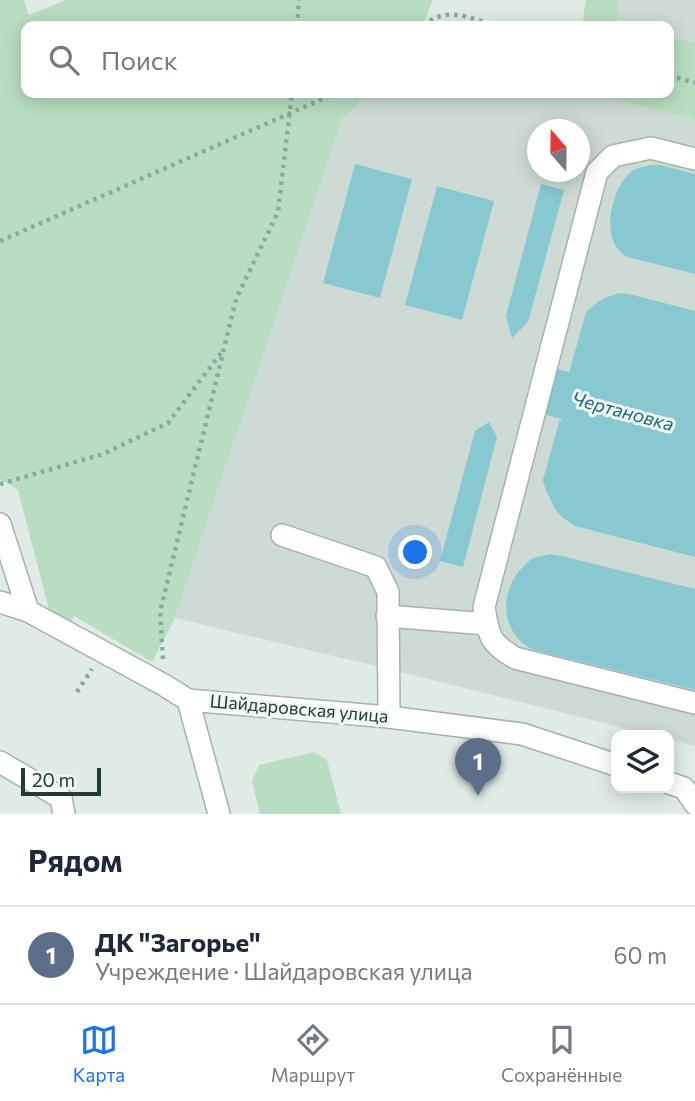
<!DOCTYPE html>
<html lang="ru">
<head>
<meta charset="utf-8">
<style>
  body { margin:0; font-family:Commissioner,sans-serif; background:#f6f6f7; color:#1f2937 }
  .controls { position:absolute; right:21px; bottom:21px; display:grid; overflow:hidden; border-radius:14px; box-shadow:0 4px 18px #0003 }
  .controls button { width:63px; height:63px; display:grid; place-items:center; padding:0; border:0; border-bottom:2px solid #e0e1e3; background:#fff; color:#1f2937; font:35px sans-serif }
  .compass { position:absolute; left:527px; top:119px; width:63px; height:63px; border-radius:50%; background:#fff; box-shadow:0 4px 18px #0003; rotate:340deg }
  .scale { position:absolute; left:21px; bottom:18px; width:80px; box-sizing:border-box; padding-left:7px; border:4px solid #213c34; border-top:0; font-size:19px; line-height:24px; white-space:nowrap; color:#213c34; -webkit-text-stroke:5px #f1f8f4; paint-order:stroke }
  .you { position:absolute; left:416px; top:553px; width:24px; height:24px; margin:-18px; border:5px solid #fff; border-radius:50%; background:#1a73e8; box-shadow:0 0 0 10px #1a73e833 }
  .badge { display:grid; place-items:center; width:46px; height:46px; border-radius:50%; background:#1a73e8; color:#fff; font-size:23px; font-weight:700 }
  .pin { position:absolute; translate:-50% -58px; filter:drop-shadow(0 2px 4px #0008) }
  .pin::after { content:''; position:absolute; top:37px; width:24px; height:21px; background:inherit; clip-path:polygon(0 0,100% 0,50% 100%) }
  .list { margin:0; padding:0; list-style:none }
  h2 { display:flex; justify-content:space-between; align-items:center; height:91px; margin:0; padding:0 28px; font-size:30px }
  h2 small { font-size:23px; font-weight:400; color:#747a83 }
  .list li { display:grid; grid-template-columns:46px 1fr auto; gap:21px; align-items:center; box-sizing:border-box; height:98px; padding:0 28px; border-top:2px solid #e0e1e3 }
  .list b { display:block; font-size:26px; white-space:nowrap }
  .list p { margin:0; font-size:23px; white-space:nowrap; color:#747a83 }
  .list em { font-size:23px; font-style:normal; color:#747a83 }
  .icon { flex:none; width:38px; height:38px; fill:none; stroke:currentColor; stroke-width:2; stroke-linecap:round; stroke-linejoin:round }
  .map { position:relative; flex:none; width:695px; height:814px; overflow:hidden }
  .search { position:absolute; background:#fff; box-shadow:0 4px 18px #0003; left:21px; right:21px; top:21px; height:77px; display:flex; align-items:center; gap:18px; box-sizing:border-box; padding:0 24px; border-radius:14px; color:#747a83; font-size:26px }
  .sheet { height:189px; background:#fff }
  nav { display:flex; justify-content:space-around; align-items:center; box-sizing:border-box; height:98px; border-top:2px solid #e0e1e3; background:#fff; font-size:19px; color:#747a83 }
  nav a { display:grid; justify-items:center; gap:4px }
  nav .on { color:#1a73e8 }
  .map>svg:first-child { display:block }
</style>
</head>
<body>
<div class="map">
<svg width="695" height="814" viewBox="0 0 695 814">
  <rect width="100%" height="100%" fill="#e0ebe6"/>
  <g fill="#cedbd5" fill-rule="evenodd">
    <path d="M617,0H695V42L669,37V26H617Z"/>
    <path d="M368,93H588L695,120V746L669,740V735H651L388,669L175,618L342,120ZM538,130H580V172H538Z"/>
  </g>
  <g fill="#b9ddc1">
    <path d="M0,0H24L29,15L66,0H433L422,26H26V93H368L342,120L175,618L152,662L74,616L70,625H53L18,490L0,479Z"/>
    <path d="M586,0H617V26H582Z"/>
    <path d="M669,37L695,42V120L588,93H669Z"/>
    <path d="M314,752L327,760L341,814H260L252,781L259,765Z"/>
  </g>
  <g fill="#87c8d1">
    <path d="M355,164L412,179L380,298L323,283Z"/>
    <path d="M650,165H660L695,174V274C679,270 663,266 647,262C641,260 632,259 626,256C599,242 611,189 630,173C635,168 643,167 650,165Z"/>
    <path d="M541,184L564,190L528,322L512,338L506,316Z"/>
    <path d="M437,186L494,201L462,320L405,305Z"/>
    <path d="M620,293L629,294L695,311V411L571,377L569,373L586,312L599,301L607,297Z"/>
    <path d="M565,417L695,451V557L575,526L562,517L555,509L545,488L543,480L559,422Z"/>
    <path d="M489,422L497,437L463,567L440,561L475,431Z"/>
    <path d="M549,554L562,556L695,589V690L534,650C502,636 498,596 520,570C524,566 528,561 532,559C537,556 543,556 549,554Z"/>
  </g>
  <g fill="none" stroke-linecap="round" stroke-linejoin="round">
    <path stroke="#87c8d1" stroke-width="47" d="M552,392L695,430"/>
    <defs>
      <g id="minor">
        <path d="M695,159L651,148L613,156L597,172L484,607C489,635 488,642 515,658L695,703"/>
        <path d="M0,524L28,611"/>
        <path d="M282,535L376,567L388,592L389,717"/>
        <path d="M0,602L28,611L164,685L188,700L389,717L522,734L616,765"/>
        <path d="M387,616L487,624"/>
        <path d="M188,700L219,814"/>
        <path d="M0,762L61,798L64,814"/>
        <path d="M669,783L684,788L695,804"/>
      </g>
    </defs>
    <use href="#minor" stroke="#a3b3ad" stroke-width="24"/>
    <g stroke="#80af9f" stroke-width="4.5" stroke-dasharray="3.5 5" stroke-linecap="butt">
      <path d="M297,26L299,0"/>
      <path d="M423,26C447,5 469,18 496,26"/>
      <path d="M669,75L695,83"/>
      <path d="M0,241L336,93"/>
      <path d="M0,484L103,454L168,423L221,353"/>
      <path d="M163,659L160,612L236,299L278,212L292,93"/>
      <path d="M77,692L92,669"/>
    </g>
    <use href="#minor" stroke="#fff" stroke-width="21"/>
  </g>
  <g text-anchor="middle" stroke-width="6" stroke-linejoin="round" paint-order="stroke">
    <g font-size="18" fill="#213c34" stroke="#f1f8f4">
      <text transform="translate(299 709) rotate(5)" y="6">Шайдаровская улица</text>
    </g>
    <g font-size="19" font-style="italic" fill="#1a6c78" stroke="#f1f8f4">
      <text transform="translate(623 411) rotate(15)" y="7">Чертановка</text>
    </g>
  </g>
</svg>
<div class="controls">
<button><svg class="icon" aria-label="layers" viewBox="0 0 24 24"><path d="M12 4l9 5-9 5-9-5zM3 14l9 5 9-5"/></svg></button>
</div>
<svg class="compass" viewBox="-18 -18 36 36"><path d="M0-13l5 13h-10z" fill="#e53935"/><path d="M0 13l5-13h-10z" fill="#747a83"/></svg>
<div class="scale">20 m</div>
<div class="you"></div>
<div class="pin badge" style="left:478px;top:796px;background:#5c6f8a">1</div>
<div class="search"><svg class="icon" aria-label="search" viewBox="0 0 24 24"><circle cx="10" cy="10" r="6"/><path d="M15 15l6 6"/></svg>Поиск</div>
</div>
<section class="sheet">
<h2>Рядом<small></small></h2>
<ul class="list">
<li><span class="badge" style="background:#5c6f8a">1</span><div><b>ДК &quot;Загорье&quot;</b><p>Учреждение · Шайдаровская улица</p></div><em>60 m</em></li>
</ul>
</section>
<nav>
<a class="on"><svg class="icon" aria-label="map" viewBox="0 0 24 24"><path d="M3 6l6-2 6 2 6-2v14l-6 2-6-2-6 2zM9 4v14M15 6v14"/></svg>Карта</a>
<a><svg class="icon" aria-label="directions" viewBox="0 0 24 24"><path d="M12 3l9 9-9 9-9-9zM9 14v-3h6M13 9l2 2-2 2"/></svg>Маршрут</a>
<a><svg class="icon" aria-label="saved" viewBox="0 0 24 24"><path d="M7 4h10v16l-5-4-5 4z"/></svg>Сохранённые</a>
</nav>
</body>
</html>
